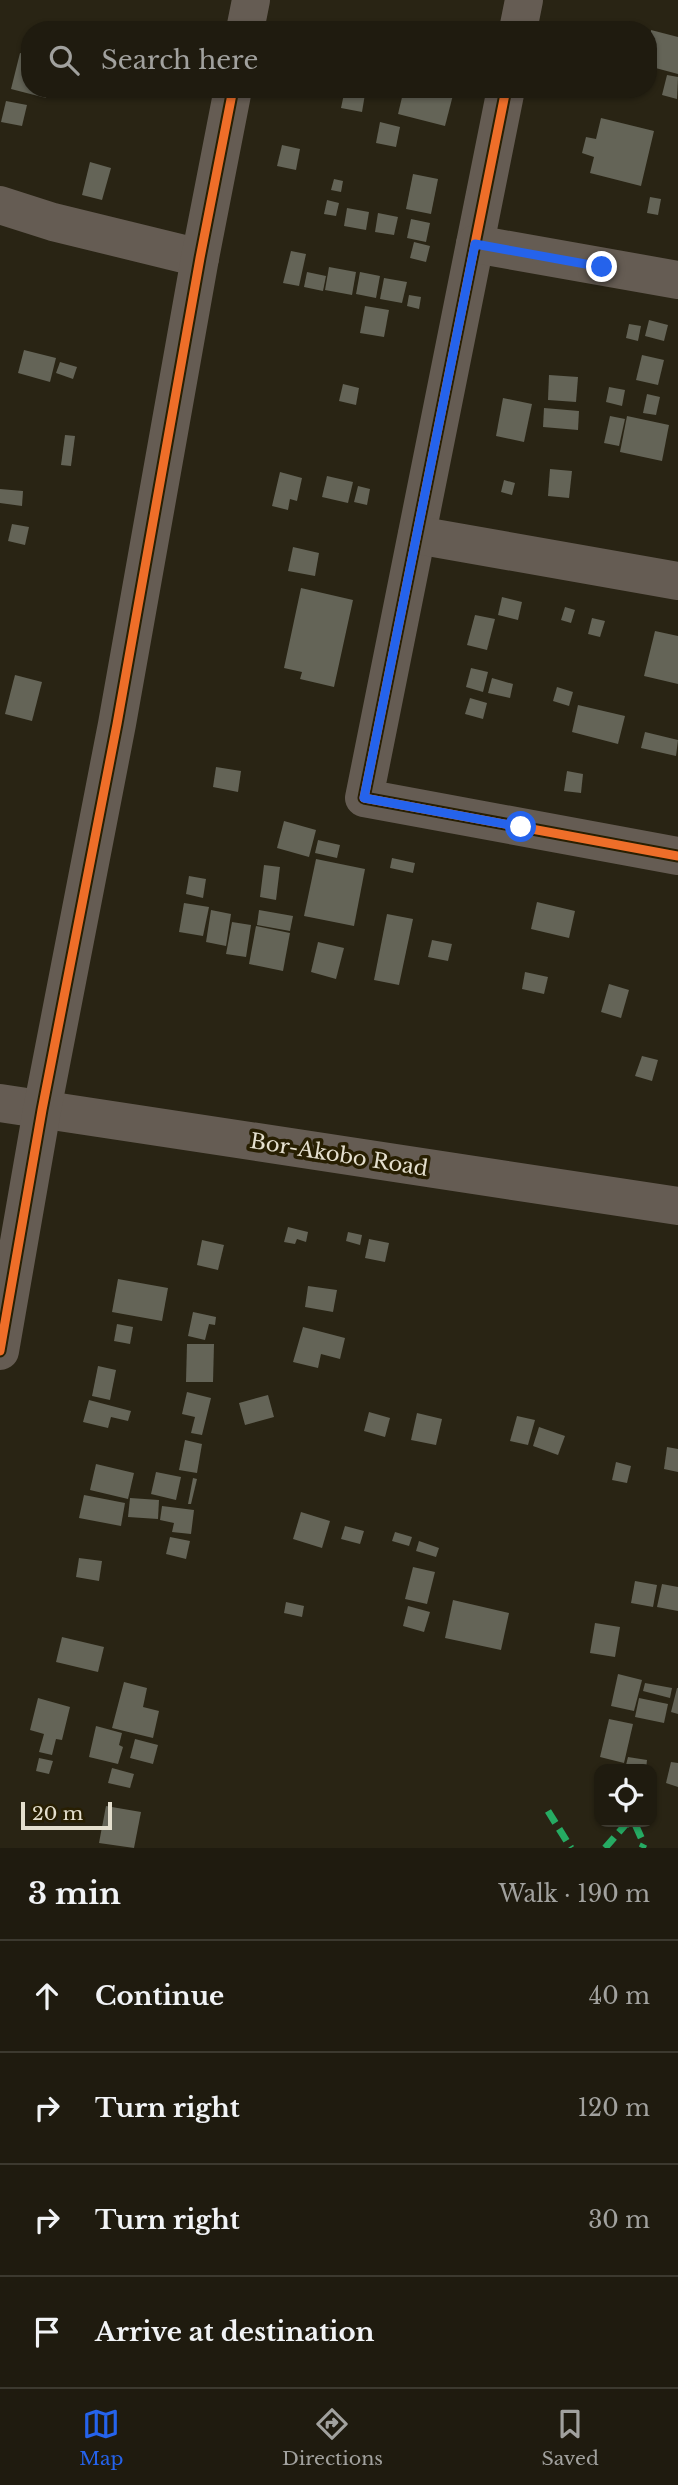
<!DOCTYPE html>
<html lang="en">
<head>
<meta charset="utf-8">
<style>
  body { margin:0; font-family:"Libre Baskerville",serif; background:#272418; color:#f1f3f6 }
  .controls { position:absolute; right:21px; bottom:21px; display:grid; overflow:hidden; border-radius:14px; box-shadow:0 2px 5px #0004 }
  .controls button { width:63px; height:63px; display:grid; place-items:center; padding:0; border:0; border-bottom:2px solid #3c392f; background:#1f1b0f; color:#f1f3f6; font:35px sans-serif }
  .scale { position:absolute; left:21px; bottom:18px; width:91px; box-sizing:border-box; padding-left:7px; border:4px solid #e4dfce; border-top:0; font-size:19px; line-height:24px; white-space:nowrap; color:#e4dfce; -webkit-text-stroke:5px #281f02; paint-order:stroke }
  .stop { position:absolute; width:21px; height:21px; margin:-16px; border:5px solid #2563eb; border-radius:50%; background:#fff }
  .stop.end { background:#2563eb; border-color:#fff; box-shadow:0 2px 7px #0008 }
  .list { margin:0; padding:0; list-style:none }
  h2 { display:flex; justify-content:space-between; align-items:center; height:91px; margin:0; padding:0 28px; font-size:30px }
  h2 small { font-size:23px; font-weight:400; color:#a1a19e }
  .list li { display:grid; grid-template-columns:46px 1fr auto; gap:21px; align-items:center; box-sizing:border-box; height:112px; padding:0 28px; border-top:2px solid #3c392f }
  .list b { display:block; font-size:26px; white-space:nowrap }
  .list em { font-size:23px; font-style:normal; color:#a1a19e }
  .icon { flex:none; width:38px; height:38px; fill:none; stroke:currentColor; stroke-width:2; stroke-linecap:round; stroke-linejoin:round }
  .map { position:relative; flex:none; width:678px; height:1848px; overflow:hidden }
  .search { position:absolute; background:#1f1b0f; box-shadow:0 2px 5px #0004; left:21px; right:21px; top:21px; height:77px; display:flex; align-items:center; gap:18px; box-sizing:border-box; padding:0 24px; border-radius:28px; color:#a1a19e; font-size:26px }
  .sheet { height:539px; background:#1f1b0f }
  nav { display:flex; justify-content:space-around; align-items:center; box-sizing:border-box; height:98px; border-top:2px solid #3c392f; background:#1f1b0f; font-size:19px; color:#a1a19e }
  nav a { display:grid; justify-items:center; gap:4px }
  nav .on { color:#2563eb }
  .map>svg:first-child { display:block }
</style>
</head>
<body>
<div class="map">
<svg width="678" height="1848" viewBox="0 0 678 1848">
  <rect width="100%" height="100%" fill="#292414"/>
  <g fill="#646457">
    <path d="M651,30L678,37V74L648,66Z"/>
    <path d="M20,53L30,55V89H48L46,98L11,89Z"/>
    <path d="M667,75L678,77L677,99L662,95Z"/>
    <path d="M78,89H100L98,96Z"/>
    <path d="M345,89L365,94L362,112L341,108Z"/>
    <path d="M404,89H434L453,95L445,126L398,114Z"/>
    <path d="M6,101L27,105L22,126L1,122Z"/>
    <path d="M601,118L654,131L641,186L590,173L594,157L582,153L586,137L596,139Z"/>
    <path d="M380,122L400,127L396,147L376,143Z"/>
    <path d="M282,145L300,149L296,170L277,166Z"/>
    <path d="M90,162L111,168L102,200L82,195Z"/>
    <path d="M413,174L438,179L431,214L406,209Z"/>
    <path d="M334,179L343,181L341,192L331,190Z"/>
    <path d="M650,197L661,199L658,215L647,213Z"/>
    <path d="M327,200L339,203L336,216L324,214Z"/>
    <path d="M347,208L369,212L366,230L344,226Z"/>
    <path d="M378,213L398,217L394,235L375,232Z"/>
    <path d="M411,219L430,223L426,242L407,238Z"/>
    <path d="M414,242L430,246L426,262L410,258Z"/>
    <path d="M291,251L306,254L299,286L283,283Z"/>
    <path d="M329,267L356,272L352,295L325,290Z"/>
    <path d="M307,272L326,276L323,291L304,287Z"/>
    <path d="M360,272L380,276L376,298L356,294Z"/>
    <path d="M384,278L407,282L402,303L380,299Z"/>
    <path d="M409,295L421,297L419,309L407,306Z"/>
    <path d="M365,306L389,310L384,337L360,333Z"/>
    <path d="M649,320L668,325L664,341L645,336Z"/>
    <path d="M629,324L641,326L638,341L626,338Z"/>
    <path d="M24,350L56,358L50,382L18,373Z"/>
    <path d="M642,355L664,360L658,385L636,380Z"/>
    <path d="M60,362L77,367L73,379L56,373Z"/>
    <path d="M549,375L578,377L576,402L548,400Z"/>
    <path d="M343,384L359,388L356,405L339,401Z"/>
    <path d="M609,387L625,390L622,406L606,402Z"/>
    <path d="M647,394L660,397L656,415L643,413Z"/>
    <path d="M503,398L532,404L524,442L496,436Z"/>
    <path d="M544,408L579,411L578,430L543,427Z"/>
    <path d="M610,416L625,419L619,446L604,443Z"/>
    <path d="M627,416L669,425L662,461L620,452Z"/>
    <path d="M65,435L75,436L71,466L61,465Z"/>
    <path d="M550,469L572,471L569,498L548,496Z"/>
    <path d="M280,472L302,478L297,501L290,499L288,510L272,506Z"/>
    <path d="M327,476L353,482L348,503L322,497Z"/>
    <path d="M504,480L515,483L512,495L501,492Z"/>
    <path d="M358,486L370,489L367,505L354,502Z"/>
    <path d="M0,489L23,491L22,506L0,503Z"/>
    <path d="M12,524L29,527L25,545L8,541Z"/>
    <path d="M293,547L319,553L315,576L288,571Z"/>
    <path d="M301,588L353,600L334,687L300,679L302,672L284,668Z"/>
    <path d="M502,597L522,602L518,620L498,615Z"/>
    <path d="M565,607L575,610L571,623L561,620Z"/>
    <path d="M475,615L495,619L487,650L467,645Z"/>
    <path d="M592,618L605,621L600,637L588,634Z"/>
    <path d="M655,631L678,636V684L644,676Z"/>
    <path d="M471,668L488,672L483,692L466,687Z"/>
    <path d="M15,675L42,682L32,721L5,714Z"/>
    <path d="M492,678L513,684L510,698L488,693Z"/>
    <path d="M557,687L573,692L569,706L553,701Z"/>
    <path d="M470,698L487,703L483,719L465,714Z"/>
    <path d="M578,705L625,716L618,744L572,732Z"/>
    <path d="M645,732L678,740L676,756L641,748Z"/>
    <path d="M216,767L241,771L238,792L213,787Z"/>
    <path d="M567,771L583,774L581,793L564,791Z"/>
    <path d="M284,821L316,830L309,857L277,848Z"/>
    <path d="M318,840L340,845L337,858L315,853Z"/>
    <path d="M392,858L415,863L413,873L390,868Z"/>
    <path d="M316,859L365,869L354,926L304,916Z"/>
    <path d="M264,865L280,867L276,900L260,897Z"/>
    <path d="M189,876L206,879L203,898L186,894Z"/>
    <path d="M537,902L575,911L569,938L531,929Z"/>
    <path d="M184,903L209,907L203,936L179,932Z"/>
    <path d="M211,910L231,914L226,946L206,942Z"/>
    <path d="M259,910L293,916L290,931L257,925Z"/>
    <path d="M387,914L413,919L399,985L374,980Z"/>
    <path d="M232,922L251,925L246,957L226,954Z"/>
    <path d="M256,926L290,933L283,971L249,964Z"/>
    <path d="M432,940L452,944L448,961L428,957Z"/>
    <path d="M318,942L344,948L336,979L311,972Z"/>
    <path d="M525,972L548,977L544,994L522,989Z"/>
    <path d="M609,984L629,990L621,1018L601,1012Z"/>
    <path d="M642,1056L658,1060L652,1081L635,1076Z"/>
    <path d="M288,1227L308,1232L306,1242L297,1239L295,1244L284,1242Z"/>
    <path d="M348,1232L362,1235L360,1245L346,1241Z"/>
    <path d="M369,1239L389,1243L385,1262L365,1258Z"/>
    <path d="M202,1240L224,1245L218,1270L197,1265Z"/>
    <path d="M118,1279L168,1288L162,1321L112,1312Z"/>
    <path d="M308,1286L337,1290L333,1312L305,1307Z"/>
    <path d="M193,1312L216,1317L215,1325L209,1324L205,1340L188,1336Z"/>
    <path d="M117,1324L133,1327L130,1344L114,1341Z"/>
    <path d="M303,1327L345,1338L340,1359L321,1354L318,1368L293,1362Z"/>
    <path d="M187,1344H214L213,1382H186Z"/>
    <path d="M98,1366L116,1370L110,1400L92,1396Z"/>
    <path d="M187,1392L211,1398L202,1435L191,1433L195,1417L182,1414Z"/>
    <path d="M268,1395L274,1417L245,1425L239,1403Z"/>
    <path d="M89,1400L131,1411L128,1421L111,1417L108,1428L83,1422Z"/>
    <path d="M369,1412L390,1418L385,1437L364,1431Z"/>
    <path d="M417,1413L442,1419L436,1445L411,1440Z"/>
    <path d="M517,1416L535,1420L528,1445L510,1441Z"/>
    <path d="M539,1427L565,1436L558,1455L533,1446Z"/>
    <path d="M185,1440L202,1444L197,1473L179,1470Z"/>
    <path d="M667,1447L678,1449V1472L664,1469Z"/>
    <path d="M616,1462L631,1466L627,1483L612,1480Z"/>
    <path d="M96,1464L134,1473L128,1499L90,1490Z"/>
    <path d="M156,1472L181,1477L176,1500L151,1494Z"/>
    <path d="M193,1478L197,1479L191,1504H188Z"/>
    <path d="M84,1495L125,1503L121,1526L79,1518Z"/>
    <path d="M130,1498L159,1500L158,1519L128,1517Z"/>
    <path d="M162,1506L194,1510L191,1534L172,1532L174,1523L160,1520Z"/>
    <path d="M301,1512L330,1521L322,1548L293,1539Z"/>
    <path d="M345,1526L364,1531L360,1544L341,1539Z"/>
    <path d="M395,1532L412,1537L409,1546L392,1541Z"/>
    <path d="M170,1537L190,1541L186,1559L166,1554Z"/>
    <path d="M419,1541L439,1548L436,1557L416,1551Z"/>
    <path d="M79,1558L102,1561L99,1581L76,1577Z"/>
    <path d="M413,1567L435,1572L427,1604L405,1599Z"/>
    <path d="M635,1581L657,1585L653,1607L631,1603Z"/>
    <path d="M662,1584L678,1587V1611L657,1607Z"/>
    <path d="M453,1600L509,1613L501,1650L445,1638Z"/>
    <path d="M286,1602L304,1606L302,1617L284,1613Z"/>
    <path d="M408,1606L430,1612L424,1632L403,1626Z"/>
    <path d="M595,1623L620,1627L615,1657L590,1653Z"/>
    <path d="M62,1637L104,1647L98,1672L56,1662Z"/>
    <path d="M618,1674L642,1680L634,1711L611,1706Z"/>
    <path d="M124,1682L147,1688L143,1707L159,1711L153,1738L112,1728Z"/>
    <path d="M645,1683L672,1688L670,1698L643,1691Z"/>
    <path d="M677,1688H678V1714L671,1712Z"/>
    <path d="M38,1698L70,1707L62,1740L56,1739L52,1755L39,1752L44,1734L30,1730Z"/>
    <path d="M639,1698L668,1704L664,1723L635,1717Z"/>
    <path d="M609,1719L633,1724L624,1763L600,1757Z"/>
    <path d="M96,1726L122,1733L119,1745L123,1747L118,1764L89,1757Z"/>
    <path d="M135,1739L158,1745L153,1764L130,1758Z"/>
    <path d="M628,1757L647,1760L646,1769H625Z"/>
    <path d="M39,1758L53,1761L49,1774L36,1771Z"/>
    <path d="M671,1762L678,1763V1787L666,1783Z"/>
    <path d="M112,1768L134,1774L130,1788L108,1783Z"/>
    <path d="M106,1806L141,1812L134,1848L99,1843Z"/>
  </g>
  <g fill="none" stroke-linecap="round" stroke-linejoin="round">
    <g stroke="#655c53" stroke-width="38">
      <path d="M245,30L251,0"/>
      <path d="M518,30L524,0"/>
      <path d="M506,89L364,798L678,856"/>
      <path d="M0,205L53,222L200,258"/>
      <path d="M475,244L678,280"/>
      <path d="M417,535L678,581"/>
      <path d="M0,1103L678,1206"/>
      <path d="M0,1351L42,1110L117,724L200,258L233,89"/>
    </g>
    <g stroke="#26ab63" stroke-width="7" stroke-dasharray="14 7" stroke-linecap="butt">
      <path d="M548,1811L571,1848"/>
      <path d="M605,1848L626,1824H635L644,1844L642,1848"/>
    </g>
    <defs>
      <g id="cycleway">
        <path d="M506,89L364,798L678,856"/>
        <path d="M0,1351L42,1110L117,724L200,258L233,89"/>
      </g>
    </defs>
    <use href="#cycleway" stroke="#281f02" stroke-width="13"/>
    <use href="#cycleway" stroke="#ee6e29" stroke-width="9"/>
  </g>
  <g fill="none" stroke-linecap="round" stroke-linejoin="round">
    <path stroke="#2563eb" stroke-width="9" d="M521,827L364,798L475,244L602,267"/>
  </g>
  <g text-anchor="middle" stroke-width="7" stroke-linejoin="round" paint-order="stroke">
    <g font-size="21" fill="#e4dfce" stroke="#281f02">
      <text transform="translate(339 1155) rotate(9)" y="7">Bor-Akobo Road</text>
    </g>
  </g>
</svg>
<div class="controls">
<button><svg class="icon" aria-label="locate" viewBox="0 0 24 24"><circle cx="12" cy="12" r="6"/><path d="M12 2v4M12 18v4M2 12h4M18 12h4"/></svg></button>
</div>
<div class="scale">20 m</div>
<div class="stop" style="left:521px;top:827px"></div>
<div class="stop end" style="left:602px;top:267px"></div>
<div class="search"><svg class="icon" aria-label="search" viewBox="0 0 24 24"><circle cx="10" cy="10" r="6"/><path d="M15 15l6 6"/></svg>Search here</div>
</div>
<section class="sheet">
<h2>3 min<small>Walk · 190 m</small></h2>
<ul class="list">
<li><svg class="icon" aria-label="ahead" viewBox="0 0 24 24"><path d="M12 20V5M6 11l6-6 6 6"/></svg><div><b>Continue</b></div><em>40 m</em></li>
<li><svg class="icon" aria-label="right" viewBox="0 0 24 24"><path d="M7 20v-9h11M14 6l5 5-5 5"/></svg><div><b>Turn right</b></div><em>120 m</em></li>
<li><svg class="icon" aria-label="right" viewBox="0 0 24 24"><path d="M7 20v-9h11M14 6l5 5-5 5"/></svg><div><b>Turn right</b></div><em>30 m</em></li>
<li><svg class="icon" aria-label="arrive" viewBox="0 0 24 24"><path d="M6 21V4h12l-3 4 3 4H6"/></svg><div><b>Arrive at destination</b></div></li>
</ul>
</section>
<nav>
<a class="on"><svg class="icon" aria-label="map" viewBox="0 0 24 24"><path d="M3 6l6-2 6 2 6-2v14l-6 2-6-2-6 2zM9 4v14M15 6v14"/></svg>Map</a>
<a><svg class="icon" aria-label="directions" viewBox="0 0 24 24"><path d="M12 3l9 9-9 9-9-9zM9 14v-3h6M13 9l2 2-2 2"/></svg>Directions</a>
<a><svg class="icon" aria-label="saved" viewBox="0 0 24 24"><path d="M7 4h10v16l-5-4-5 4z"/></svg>Saved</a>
</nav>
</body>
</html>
